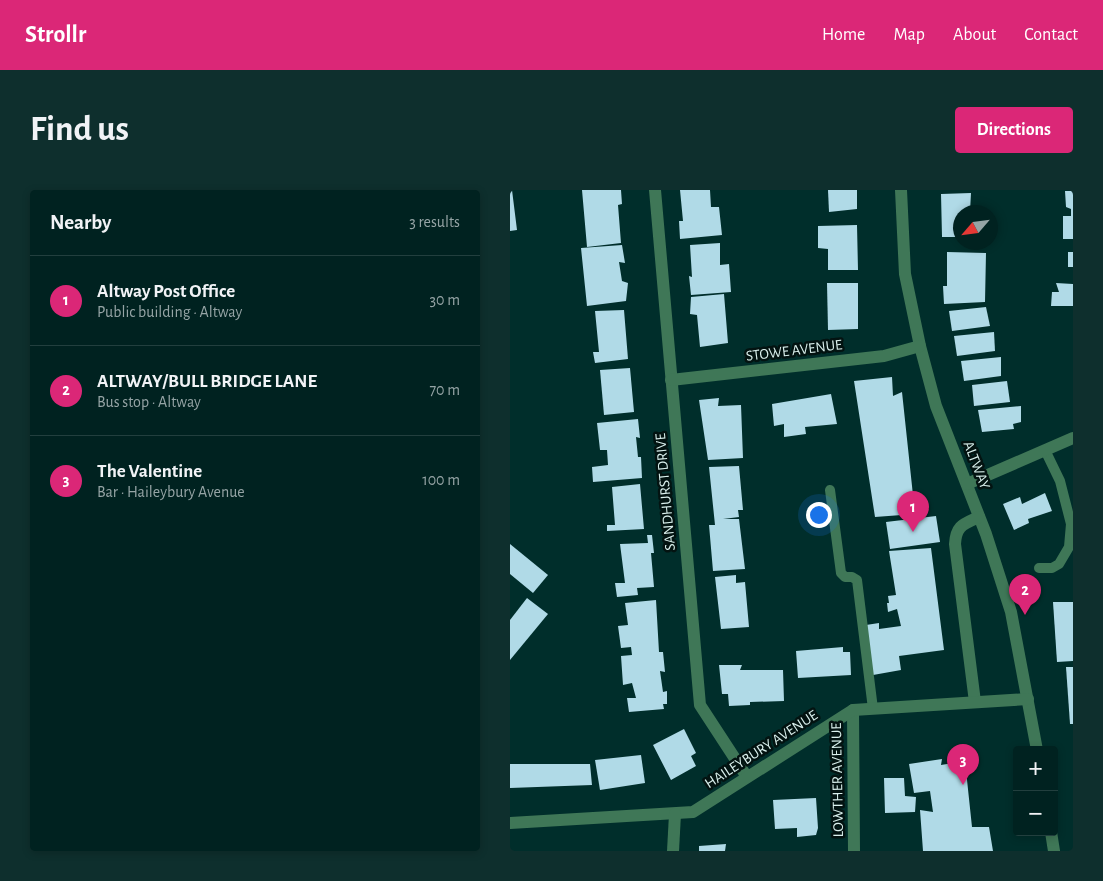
<!DOCTYPE html>
<html lang="en">
<head>
<meta charset="utf-8">
<style>
  body { margin:0; font-family:"Alegreya Sans",sans-serif; background:#0e2f2d; color:#f1f3f6 }
  .controls { position:absolute; right:15px; bottom:15px; display:grid; overflow:hidden; border-radius:5px; box-shadow:0 2px 8px #0003 }
  .controls button { width:45px; height:45px; display:grid; place-items:center; padding:0; border:0; border-bottom:1px solid #223f3e; background:#002220; color:#f1f3f6; font:25px sans-serif }
  .compass { position:absolute; left:443px; top:15px; width:45px; height:45px; border-radius:50%; background:#002220; box-shadow:0 2px 8px #0003; rotate:242deg }
  .you { position:absolute; left:308px; top:324px; width:18px; height:18px; margin:-12px; border:4px solid #fff; border-radius:50%; background:#1a73e8; box-shadow:0 0 0 8px #1a73e833 }
  .badge { display:grid; place-items:center; width:32px; height:32px; border-radius:50%; background:#db2777; color:#fff; font-size:16px; font-weight:700 }
  .pin { position:absolute; translate:-50% -41px; filter:drop-shadow(0 1px 2px #0008) }
  .pin::after { content:''; position:absolute; top:26px; width:18px; height:15px; background:inherit; clip-path:polygon(0 0,100% 0,50% 100%) }
  .list { margin:0; padding:0; list-style:none }
  h2 { display:flex; justify-content:space-between; align-items:center; height:65px; margin:0; padding:0 20px; font-size:21px }
  h2 small { font-size:16px; font-weight:400; color:#95a4a5 }
  .list li { display:grid; grid-template-columns:32px 1fr auto; gap:15px; align-items:center; box-sizing:border-box; height:90px; padding:0 20px; border-top:1px solid #223f3e }
  .list b { display:block; font-size:19px; white-space:nowrap }
  .list p { margin:0; font-size:16px; white-space:nowrap; color:#95a4a5 }
  .list em { font-size:16px; font-style:normal; color:#95a4a5 }
  .map { position:relative; flex:none; width:563px; height:661px; overflow:hidden; border-radius:5px }
  header { display:flex; align-items:center; gap:30px; box-sizing:border-box; height:70px; padding:0 25px; background:#db2777; color:#fff }
  header strong { font-size:24px }
  nav { display:flex; gap:28px; margin-inline-start:auto; font-size:18px }
  .intro { display:flex; align-items:center; justify-content:space-between; box-sizing:border-box; height:120px; padding:0 30px }
  h1 { margin:0; font-size:35px }
  .button { padding:12px 22px; border-radius:5px; background:#db2777; color:#fff; font-size:18px; font-weight:700 }
  main { display:flex; gap:30px; padding:0 30px }
  aside { flex:1; background:#002220; border-radius:5px; box-shadow:0 2px 8px #0003 }
  .map>svg:first-child { display:block }
</style>
</head>
<body>
<header>
<strong>Strollr</strong>
<nav><a>Home</a><a>Map</a><a>About</a><a>Contact</a></nav>
</header>
<div class="intro"><h1>Find us</h1><a class="button">Directions</a></div>
<main>
<aside>
<h2>Nearby<small>3 results</small></h2>
<ul class="list">
<li><span class="badge">1</span><div><b>Altway Post Office</b><p>Public building · Altway</p></div><em>30 m</em></li>
<li><span class="badge">2</span><div><b>ALTWAY/BULL BRIDGE LANE</b><p>Bus stop · Altway</p></div><em>70 m</em></li>
<li><span class="badge">3</span><div><b>The Valentine</b><p>Bar · Haileybury Avenue</p></div><em>100 m</em></li>
</ul>
</aside>
<div class="map">
<svg width="563" height="661" viewBox="0 0 563 661">
  <rect width="100%" height="100%" fill="#002e2b"/>
  <g fill="#b0dae7">
    <path d="M0,0H2L7,40L0,41Z"/>
    <path d="M72,0H111L112,14L108,15L111,53L77,57Z"/>
    <path d="M170,0H200L201,17H209L212,45L170,49L169,31H173Z"/>
    <path d="M318,0H347V19L319,22Z"/>
    <path d="M555,1H563V49H553V26H561V19L556,17Z"/>
    <path d="M461,3L460,22H450V47H432L431,4Z"/>
    <path d="M347,35L348,80H318V59L308,58V36Z"/>
    <path d="M210,53V75L219,74L221,102L181,105L179,86L182,87L180,55Z"/>
    <path d="M112,55L115,73L109,72L112,91L118,93L116,111L77,116L71,58Z"/>
    <path d="M437,62L476,63L475,112L434,114L433,96H437Z"/>
    <rect x="558" y="62" width="5" height="15"/>
    <path d="M317,93H348V139L318,140Z"/>
    <path d="M546,93L563,94V116H541L542,102H549Z"/>
    <path d="M214,104L218,153L190,157L187,125L180,124L181,107Z"/>
    <path d="M476,117L480,136L442,141L439,121Z"/>
    <path d="M114,120L118,169L85,173L83,162H89L85,121Z"/>
    <path d="M484,142L485,161L447,166L444,146Z"/>
    <path d="M491,167V186L454,191L451,171Z"/>
    <path d="M120,178L124,222L94,225L90,180Z"/>
    <path d="M382,187L383,206L392,202L405,324L365,327L344,191Z"/>
    <path d="M497,191L500,212L464,216L462,195Z"/>
    <path d="M321,204L327,234L295,237L296,244L274,247V234L264,236L262,214Z"/>
    <path d="M209,208L208,216L231,215L233,268L198,270L189,210Z"/>
    <path d="M511,216V232L503,234L504,239L472,242L468,220Z"/>
    <path d="M128,229L130,248L126,247L128,267H131L132,288L83,292L82,277L98,275L97,260H90L87,233Z"/>
    <path d="M229,276L233,320H228L229,327L213,329H229L235,379L203,381L199,335H205L199,277Z"/>
    <path d="M130,294L134,339L97,341V335H105L102,297Z"/>
    <path d="M535,303L542,321L518,329L519,333L504,340L493,314L510,307L512,314Z"/>
    <path d="M426,326L430,352L380,359L376,332Z"/>
    <path d="M137,345H142L144,363H141L144,397L127,398L128,405L107,407L105,393H115L110,354L138,353Z"/>
    <path d="M0,354L38,385L23,403L0,384Z"/>
    <path d="M421,358L434,460L389,466L391,480L363,485L356,435L369,433V439L391,436L387,419L378,422L377,413H379L378,406L386,405L379,361Z"/>
    <path d="M226,385V393L235,392L239,437L211,439L205,387Z"/>
    <path d="M17,408L38,424L0,470V430Z"/>
    <path d="M146,410L149,462H153L155,482L150,481L153,502L157,501V514H153L154,519L119,522L117,508H126L122,493L113,495L111,466L122,465L121,457L111,458L108,436L118,435L115,413Z"/>
    <path d="M543,412H563V471L547,472Z"/>
    <path d="M333,457V462H340L341,485L288,488L286,461Z"/>
    <path d="M209,475H232L230,480H273L274,511L240,512V515L219,516L218,504H212Z"/>
    <path d="M556,477H563V534H560Z"/>
    <path d="M174,539L186,563L181,566L186,576L161,590L143,555Z"/>
    <path d="M131,565L135,593L90,600L85,570Z"/>
    <path d="M432,569L431,575L455,571L462,637H479L483,661H413L410,620L423,622L420,601L404,603L399,574Z"/>
    <path d="M0,574H80L82,595L0,598Z"/>
    <path d="M374,588H394L395,606L406,607L405,622L375,623Z"/>
    <path d="M306,608L308,638L306,645L287,647V638L265,639L263,610Z"/>
    <path d="M216,654L215,661H189V656Z"/>
  </g>
  <g fill="none" stroke-linecap="round" stroke-linejoin="round">
    <g stroke="#3f7757" stroke-width="10">
      <path d="M320,300L331,383L335,387H342L347,390L363,519"/>
      <path d="M529,378H542L549,374L559,357L561,334L550,291L535,260"/>
    </g>
    <g stroke="#3f7757" stroke-width="12">
      <path d="M145,0L190,515L237,587"/>
      <path d="M391,0L395,84L410,156L426,216L476,344L501,422L527,560"/>
      <path d="M161,190L374,166L410,156"/>
      <path d="M457,294L563,248"/>
      <path d="M465,512L445,354C446,335 454,334 469,327"/>
      <path d="M343,520L344,661"/>
      <path d="M0,633L183,622L343,520L518,509"/>
      <path d="M541,642L544,661"/>
      <path d="M163,661L165,624"/>
    </g>
  </g>
  <g text-anchor="middle" stroke-width="5" stroke-linejoin="round" paint-order="stroke">
    <g font-size="15" fill="#daf0ed" stroke="#031311">
      <text transform="translate(284 160) rotate(-7)" y="5">STOWE AVENUE</text>
      <text transform="translate(467 275) rotate(69)" y="5">ALTWAY</text>
      <text transform="translate(155 302) rotate(-95)" y="5">SANDHURST DRIVE</text>
      <text transform="translate(251 559) rotate(-33)" y="5">HAILEYBURY AVENUE</text>
      <text transform="translate(327 590) rotate(-91)" y="5">LOWTHER AVENUE</text>
    </g>
  </g>
</svg>
<div class="controls">
<button>+</button>
<button>−</button>
</div>
<svg class="compass" viewBox="-18 -18 36 36"><path d="M0-13l5 13h-10z" fill="#e53935"/><path d="M0 13l5-13h-10z" fill="#95a4a5"/></svg>
<div class="you"></div>
<div class="pin badge" style="left:403px;top:342px">1</div>
<div class="pin badge" style="left:515px;top:425px">2</div>
<div class="pin badge" style="left:453px;top:595px">3</div>
</div>
</main>
</body>
</html>
